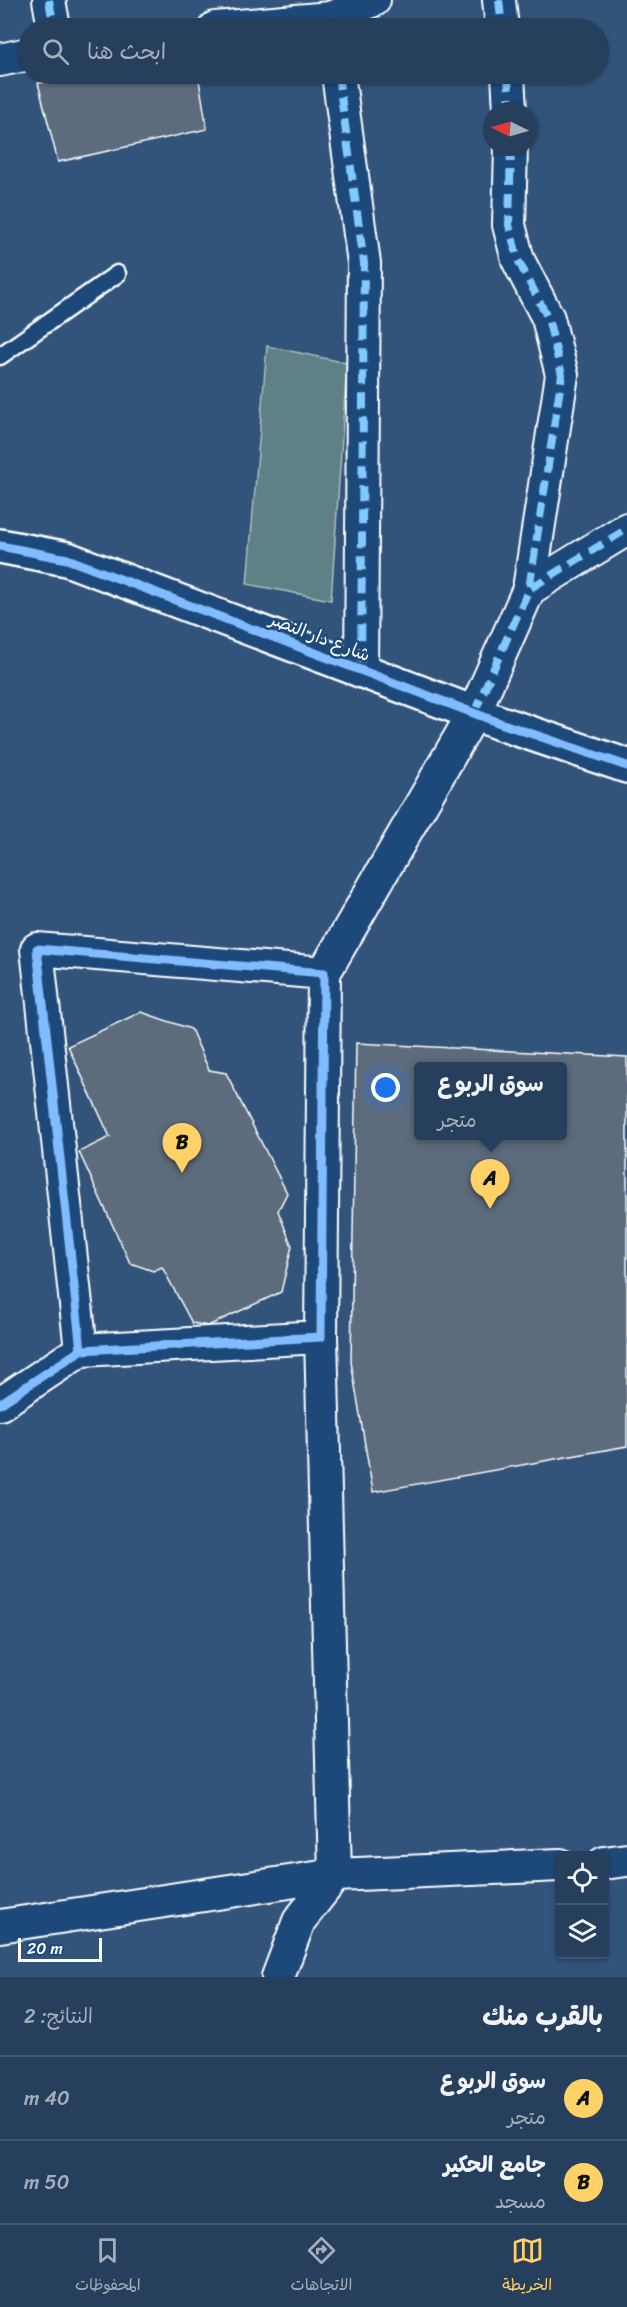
<!DOCTYPE html>
<html lang="ar">
<head>
<meta charset="utf-8">
<style>
  body { margin:0; font-family:Sriracha,"Playpen Sans Arabic",sans-serif; background:#324a65; color:#f1f3f6; direction:rtl }
  .controls { position:absolute; right:18px; bottom:18px; display:grid; overflow:hidden; border-radius:6px; box-shadow:0 2px 4px #0004 }
  .controls button { width:54px; height:54px; display:grid; place-items:center; padding:0; border:0; border-bottom:2px solid #425872; background:#263f5c; color:#f1f3f6; font:30px sans-serif }
  .compass { position:absolute; left:483px; top:102px; width:54px; height:54px; border-radius:50%; background:#263f5c; box-shadow:0 2px 4px #0004; rotate:275deg }
  .scale { position:absolute; left:18px; bottom:15px; width:84px; box-sizing:border-box; padding-left:6px; border:3px solid #fff; border-top:0; font-size:16px; line-height:21px; white-space:nowrap; color:#fff; -webkit-text-stroke:4px #1f4a7a; paint-order:stroke }
  .you { position:absolute; left:386px; top:1088px; width:21px; height:21px; margin:-15px; border:4px solid #fff; border-radius:50%; background:#1a73e8; box-shadow:0 0 0 9px #1a73e833 }
  .badge { display:grid; place-items:center; width:39px; height:39px; border-radius:50%; background:#ffd166; color:#111; font-size:20px; font-weight:700 }
  .pin { position:absolute; translate:-50% -50px; filter:drop-shadow(0 2px 3px #0008) }
  .pin::after { content:''; position:absolute; top:32px; width:21px; height:18px; background:inherit; clip-path:polygon(0 0,100% 0,50% 100%) }
  .popup { position:absolute; left:414px; top:1062px; width:153px; height:78px; box-sizing:border-box; display:grid; place-content:center; border-radius:6px; background:#263f5c; filter:drop-shadow(0 2px 4px #0005); font-size:20px; white-space:nowrap; color:#a4afbb }
  .popup b { font-size:22px; color:#f1f3f6 }
  .popup::after { content:''; position:absolute; left:50%; top:100%; margin-left:-12px; border:12px solid transparent; border-top-color:#263f5c }
  .list { margin:0; padding:0; list-style:none }
  h2 { display:flex; justify-content:space-between; align-items:center; height:78px; margin:0; padding:0 24px; font-size:26px }
  h2 small { font-size:20px; font-weight:400; color:#a4afbb }
  .list li { display:grid; grid-template-columns:39px 1fr auto; gap:18px; align-items:center; box-sizing:border-box; height:84px; padding:0 24px; border-top:2px solid #425872 }
  .list b { display:block; font-size:22px; white-space:nowrap }
  .list p { margin:0; font-size:20px; white-space:nowrap; color:#a4afbb }
  .list em { font-size:20px; font-style:normal; color:#a4afbb }
  .icon { flex:none; width:33px; height:33px; fill:none; stroke:currentColor; stroke-width:2; stroke-linecap:round; stroke-linejoin:round }
  .map { position:relative; flex:none; width:627px; height:1977px; overflow:hidden; direction:ltr }
  .search { position:absolute; background:#263f5c; box-shadow:0 2px 4px #0004; left:18px; right:18px; top:18px; height:66px; display:flex; align-items:center; gap:15px; box-sizing:border-box; padding:0 21px; border-radius:33px; color:#a4afbb; font-size:22px }
  .sheet { height:246px; background:#263f5c }
  nav { display:flex; justify-content:space-around; align-items:center; box-sizing:border-box; height:84px; border-top:2px solid #425872; background:#263f5c; font-size:16px; color:#a4afbb }
  nav a { display:grid; justify-items:center; gap:3px }
  nav .on { color:#ffd166 }
  .map>svg:first-child { display:block }
</style>
</head>
<body>
<div class="map">
<svg width="627" height="1977" viewBox="0 0 627 1977">
  <rect width="100%" height="100%" fill="#32547b"/>
  <filter id="ink" filterUnits="userSpaceOnUse"><feTurbulence type="fractalNoise" baseFrequency=".0167" numOctaves="2"/><feDisplacementMap in="SourceGraphic" scale="12" xChannelSelector="R" yChannelSelector="G"/><feConvolveMatrix kernelMatrix="1 2 1 2 8 2 1 2 1" color-interpolation-filters="sRGB"/></filter>
  <g filter="url(#ink)">
    <path fill="#5e8084" stroke="#aec0c2" stroke-width="1.5" d="M267,346L347,363L331,600L247,584Z"/>
    <g fill="#5d6c7d" stroke="#fff" stroke-width="1.5" fill-rule="evenodd">
      <path d="M168,74H198L207,129L58,162L38,83Z"/>
      <path d="M141,1012L191,1029L209,1070L226,1073L287,1193L278,1211L292,1246L281,1292L208,1326L192,1323L162,1267L153,1271L130,1263L79,1152L110,1137L68,1046Z"/>
      <path d="M356,1043L627,1057V1446L373,1492L351,1362ZM418,1066H562V1136H418Z"/>
    </g>
    <g fill="none" stroke-linecap="round" stroke-linejoin="round">
      <defs>
        <path id="service" d="M0,356L117,274"/>
        <g id="minor">
          <path d="M49,0L54,28"/>
          <path d="M499,0L502,28"/>
          <path d="M215,28L330,18L374,0"/>
          <path d="M0,60L28,54"/>
          <path d="M338,74L364,263L361,671"/>
          <path d="M508,74L510,111"/>
          <path d="M511,147L509,225L518,260L548,318L562,375L529,589"/>
          <path d="M324,973L474,713L529,589L627,529"/>
          <path d="M0,1404L81,1350L321,1337L324,973L37,949L81,1350"/>
          <path d="M604,1863L627,1860"/>
          <path d="M0,1926L335,1875L560,1865"/>
          <path d="M278,1977L299,1921L335,1875L321,1337"/>
        </g>
        <path id="tertiary" d="M0,546L67,559L500,723L627,766"/>
      </defs>
      <use href="#service" stroke="#fff" stroke-width="21"/>
      <use href="#minor" stroke="#fff" stroke-width="36"/>
      <use href="#tertiary" stroke="#fff" stroke-width="38"/>
      <use href="#service" stroke="#1f4a7a" stroke-width="16"/>
      <use href="#minor" stroke="#1f4a7a" stroke-width="32"/>
      <use href="#tertiary" stroke="#1f4a7a" stroke-width="33"/>
      <g stroke="#80caff" stroke-width="8" stroke-dasharray="15 8" stroke-linecap="butt">
        <path d="M49,0L54,28"/>
        <path d="M499,0L502,28"/>
        <path d="M330,18L332,28"/>
        <path d="M338,74L364,263L361,671"/>
        <path d="M508,74L510,111"/>
        <path d="M511,147L509,225L518,260L548,318L562,375L529,589"/>
        <path d="M474,713L529,589L627,529"/>
      </g>
      <defs>
        <g id="cycleway">
          <path d="M0,546L67,559L500,723L627,766"/>
          <path d="M0,1404L81,1350L321,1337L324,973L37,949L81,1350"/>
        </g>
      </defs>
      <use href="#cycleway" stroke="#1f4a7a" stroke-width="13"/>
      <use href="#cycleway" stroke="#80bcff" stroke-width="9"/>
    </g>
  </g>
  <g text-anchor="middle" stroke-width="5" stroke-linejoin="round" paint-order="stroke">
    <g font-size="18" fill="#fff" stroke="#1f4a7a">
      <text transform="translate(320 637) rotate(21)" y="6">شارع دار النصر</text>
    </g>
  </g>
</svg>
<div class="controls">
<button><svg class="icon" aria-label="locate" viewBox="0 0 24 24"><circle cx="12" cy="12" r="6"/><path d="M12 2v4M12 18v4M2 12h4M18 12h4"/></svg></button>
<button><svg class="icon" aria-label="layers" viewBox="0 0 24 24"><path d="M12 4l9 5-9 5-9-5zM3 14l9 5 9-5"/></svg></button>
</div>
<svg class="compass" viewBox="-18 -18 36 36"><path d="M0-13l5 13h-10z" fill="#e53935"/><path d="M0 13l5-13h-10z" fill="#a4afbb"/></svg>
<div class="scale">20 m</div>
<div class="you"></div>
<div class="pin badge" style="left:490px;top:1209px">A</div>
<div class="popup"><b>سوق الربوع</b>متجر</div>
<div class="pin badge" style="left:182px;top:1173px">B</div>
<div class="search"><svg class="icon" aria-label="search" viewBox="0 0 24 24"><circle cx="10" cy="10" r="6"/><path d="M15 15l6 6"/></svg>ابحث هنا</div>
</div>
<section class="sheet">
<h2>بالقرب منك<small>النتائج: 2</small></h2>
<ul class="list">
<li><span class="badge">A</span><div><b>سوق الربوع</b><p>متجر</p></div><em>40 m</em></li>
<li><span class="badge">B</span><div><b>جامع الحكير</b><p>مسجد</p></div><em>50 m</em></li>
</ul>
</section>
<nav>
<a class="on"><svg class="icon" aria-label="map" viewBox="0 0 24 24"><path d="M3 6l6-2 6 2 6-2v14l-6 2-6-2-6 2zM9 4v14M15 6v14"/></svg>الخريطة</a>
<a><svg class="icon" aria-label="directions" viewBox="0 0 24 24"><path d="M12 3l9 9-9 9-9-9zM9 14v-3h6M13 9l2 2-2 2"/></svg>الاتجاهات</a>
<a><svg class="icon" aria-label="saved" viewBox="0 0 24 24"><path d="M7 4h10v16l-5-4-5 4z"/></svg>المحفوظات</a>
</nav>
</body>
</html>
